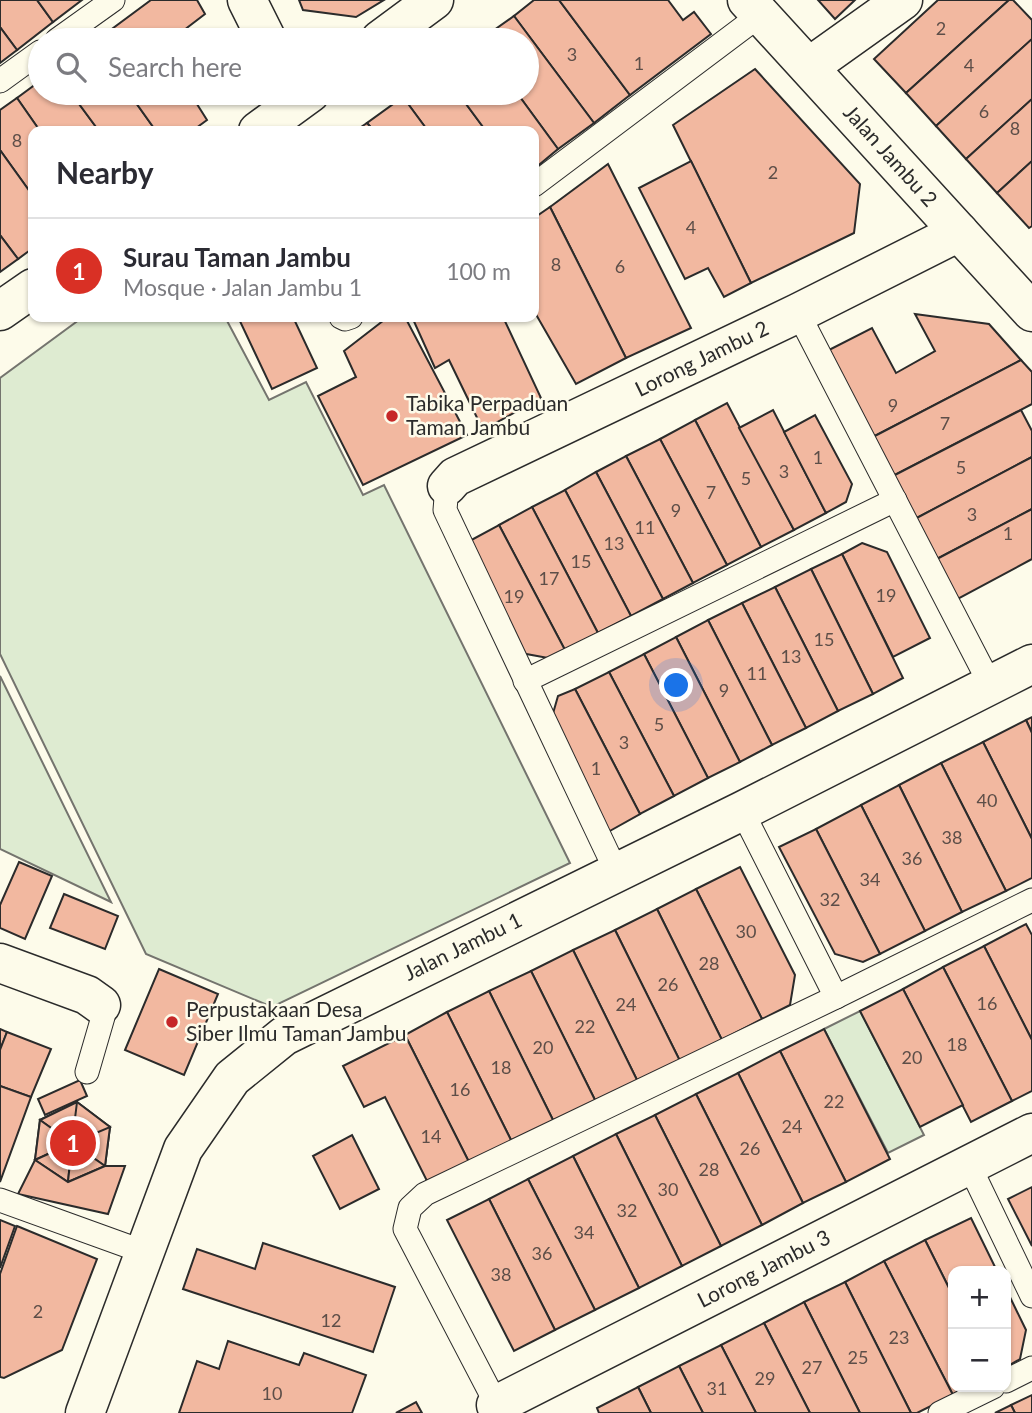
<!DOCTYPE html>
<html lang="en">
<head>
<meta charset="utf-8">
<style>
  body { margin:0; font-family:Lato,sans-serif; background:#f2f2f3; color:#2b2b33 }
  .controls { position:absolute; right:21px; bottom:21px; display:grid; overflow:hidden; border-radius:14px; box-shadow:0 2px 5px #0004 }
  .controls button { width:63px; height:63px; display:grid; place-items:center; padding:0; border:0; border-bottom:2px solid #e1e1e2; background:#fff; color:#2b2b33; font:35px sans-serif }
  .you { position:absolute; left:677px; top:686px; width:24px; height:24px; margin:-18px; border:5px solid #fff; border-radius:50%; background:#1a73e8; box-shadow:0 0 0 10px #1a73e833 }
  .badge { display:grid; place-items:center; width:46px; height:46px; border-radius:50%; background:#d93025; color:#fff; font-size:23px; font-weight:700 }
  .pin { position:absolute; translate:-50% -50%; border:4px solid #fff; box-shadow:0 2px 7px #0006 }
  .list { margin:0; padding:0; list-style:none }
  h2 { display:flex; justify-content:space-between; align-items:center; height:91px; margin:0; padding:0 28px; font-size:30px }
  h2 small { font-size:23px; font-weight:400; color:#7c7c81 }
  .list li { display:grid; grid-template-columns:46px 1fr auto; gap:21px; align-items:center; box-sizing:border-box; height:105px; padding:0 28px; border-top:2px solid #e1e1e2 }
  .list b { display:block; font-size:26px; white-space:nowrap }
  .list p { margin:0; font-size:23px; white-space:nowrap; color:#7c7c81 }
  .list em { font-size:23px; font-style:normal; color:#7c7c81 }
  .icon { flex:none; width:38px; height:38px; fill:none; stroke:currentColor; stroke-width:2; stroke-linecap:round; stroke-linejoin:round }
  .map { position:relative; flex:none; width:1032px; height:1413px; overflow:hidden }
  .search { position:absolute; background:#fff; box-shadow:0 2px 5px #0004; left:28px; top:28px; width:511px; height:77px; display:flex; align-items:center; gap:18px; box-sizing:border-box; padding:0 24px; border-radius:38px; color:#7c7c81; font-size:26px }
  .panel { position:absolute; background:#fff; box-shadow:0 2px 5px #0004; left:28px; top:126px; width:511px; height:196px; border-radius:14px }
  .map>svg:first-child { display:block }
</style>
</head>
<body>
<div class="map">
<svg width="1032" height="1413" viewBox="0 0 1032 1413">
  <rect width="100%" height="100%" fill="#fdfbea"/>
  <g fill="#deebd1" stroke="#74746e" stroke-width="2">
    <path d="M83,317H225L269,400L306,382L363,495L384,485L570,863L272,1007L146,954L0,654V378Z"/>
    <path d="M0,676L111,902L0,849Z"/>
    <path d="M860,1011L924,1135L888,1153L824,1029Z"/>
  </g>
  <g fill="#f2b8a0" stroke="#2b2b2b" stroke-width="2">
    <path d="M0,0H37L53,22L17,50L0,27Z"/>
    <path d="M37,0H82L53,22Z"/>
    <path d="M151,0H197L205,14L171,40H97Z"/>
    <path d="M299,0H384L356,17L303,10Z"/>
    <path d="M534,0H559L630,95L594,123L514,16Z"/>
    <path d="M559,0H668L683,20L694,12L711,34L630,95Z"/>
    <path d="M818,0H855L835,19Z"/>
    <path d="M938,0H1009L906,93L874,59Z"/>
    <path d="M1009,0H1013L1032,20V39L936,126L906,93Z"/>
    <path d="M514,16L594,123L558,149L517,93H527V40H480Z"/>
    <path d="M0,27L17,50L0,63Z"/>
    <path d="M1032,39V99L966,159L936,126Z"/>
    <path d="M755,69L860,184L854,233L751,283L673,125Z"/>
    <path d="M40,81V93H71L99,131H40L17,98Z"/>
    <path d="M71,93H129L156,131H99Z"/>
    <path d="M129,93H190L207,120L192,131H156Z"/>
    <path d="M409,93H458L486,131H428L403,97Z"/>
    <path d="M458,93H517L558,149L534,169V131H486Z"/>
    <path d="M403,97L428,131H374L367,123Z"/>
    <path d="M17,98L40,131H33V196L0,150V110Z"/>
    <path d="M1032,99V161L997,193L966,159Z"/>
    <path d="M367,123L374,131H355Z"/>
    <path d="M0,150L33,196V248L18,259L0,235Z"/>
    <path d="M691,161L751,283L724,297L708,268L685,279L639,188Z"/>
    <path d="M1032,161V226L1029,228L997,193Z"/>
    <path d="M608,164L691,328L626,358L550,207Z"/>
    <path d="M550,207L626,358L576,384L534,311V218Z"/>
    <path d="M0,235L18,259L0,272Z"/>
    <path d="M915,314L989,324L1021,360L869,439L825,352L872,328L896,373L935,351Z"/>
    <path d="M238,317H293L317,368L272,389Z"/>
    <path d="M388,317H405L467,435L363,485L318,396L356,377L344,351Z"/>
    <path d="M412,317H503L541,398L483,430L449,360L435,368Z"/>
    <path d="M1021,360L1032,372V404L889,478L869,439Z"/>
    <path d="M727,403L794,530L761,547L695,420Z"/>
    <path d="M773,410L826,513L794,530L739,428Z"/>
    <path d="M1021,410L1032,431V457L911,521L889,478Z"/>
    <path d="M815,415L852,484L846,502L826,513L784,432Z"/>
    <path d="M695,420L761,547L727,565L660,439Z"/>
    <path d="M660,439L727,565L693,583L626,456Z"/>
    <path d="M626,456L693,583L663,599L596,472Z"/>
    <path d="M1032,457V509L933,561L911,521Z"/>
    <path d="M596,472L663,599L631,616L565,490Z"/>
    <path d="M565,490L631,616L598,633L532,507Z"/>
    <path d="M532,507L598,633L565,650L499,525Z"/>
    <path d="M1032,509V559L954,601L933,561Z"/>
    <path d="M499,525L565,650L548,658L521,653L464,544Z"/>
    <path d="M862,543L887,552L930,638L893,657L842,554Z"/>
    <path d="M842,554L903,678L873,694L811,569Z"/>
    <path d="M811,569L873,694L838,711L775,587Z"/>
    <path d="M775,587L838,711L806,728L742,603Z"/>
    <path d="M742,603L806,728L772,745L708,620Z"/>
    <path d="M708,620L772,745L740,762L676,637Z"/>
    <path d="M676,637L740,762L708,778L644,654Z"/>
    <path d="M644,654L708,778L674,796L609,672Z"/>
    <path d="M609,672L674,796L640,814L575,689Z"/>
    <path d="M575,689L640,814L608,832L550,724L558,696Z"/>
    <path d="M1032,717V733L1026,720Z"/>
    <path d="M1026,720L1032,733V839L983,742Z"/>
    <path d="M983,742L1032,839V878L1006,891L941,763Z"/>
    <path d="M941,763L1006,891L962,912L899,785Z"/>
    <path d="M899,785L962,912L925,931L861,805Z"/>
    <path d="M861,805L925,931L880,954L816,829Z"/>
    <path d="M816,829L880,954L863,962L835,954L779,847Z"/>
    <path d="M19,862L52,876L25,939L0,928V905Z"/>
    <path d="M740,867L795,975L790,1005L762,1019L696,889Z"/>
    <path d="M696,889L762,1019L722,1040L657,909Z"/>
    <path d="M64,894L118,916L105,949L50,928Z"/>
    <path d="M657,909L722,1040L680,1061L615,930Z"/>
    <path d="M1026,924L1032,935V1040L984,946Z"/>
    <path d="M615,930L680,1061L638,1082L573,950Z"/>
    <path d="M984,946L1032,1040V1091L1012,1101L943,967Z"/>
    <path d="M573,950L638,1082L597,1104L531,971Z"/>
    <path d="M943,967L1012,1101L971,1122L903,989Z"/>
    <path d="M159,969L218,994L184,1075L125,1050Z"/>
    <path d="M531,971L597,1104L555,1124L489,991Z"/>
    <path d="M903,989L963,1105L920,1127L860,1011Z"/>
    <path d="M489,991L555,1124L514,1146L447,1012Z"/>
    <path d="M447,1012L514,1146L472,1168L405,1035Z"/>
    <path d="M0,1029L7,1032L0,1050Z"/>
    <path d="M824,1029L890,1159L846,1182L780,1051Z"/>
    <path d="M7,1032L51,1049L31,1097L0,1086V1050Z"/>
    <path d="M405,1035L472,1168L431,1189L385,1097L364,1107L343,1066Z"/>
    <path d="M780,1051L846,1182L803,1203L738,1073Z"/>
    <path d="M738,1073L803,1203L762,1225L696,1094Z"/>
    <path d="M80,1080L87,1096L45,1115L38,1099Z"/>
    <path d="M0,1086L31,1097L0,1182Z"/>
    <path d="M696,1094L762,1225L721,1246L655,1115Z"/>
    <path d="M77,1102L110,1127L72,1143Z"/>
    <path d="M77,1102L110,1127L105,1166L68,1182L35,1160L40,1120Z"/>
    <path d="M77,1102L72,1143L40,1120Z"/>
    <path d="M655,1115L721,1246L682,1266L616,1134Z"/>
    <path d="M40,1120L72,1143L35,1160Z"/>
    <path d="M110,1127L105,1166L72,1143Z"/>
    <path d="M616,1134L682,1266L639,1288L573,1156Z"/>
    <path d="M352,1135L379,1189L340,1209L313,1156Z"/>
    <path d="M72,1143L68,1182L35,1160Z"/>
    <path d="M72,1143L105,1166L68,1182Z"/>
    <path d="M573,1156L639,1288L595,1310L528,1179Z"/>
    <path d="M35,1160L68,1182L105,1166H125L108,1214L18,1194Z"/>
    <path d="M528,1179L595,1310L555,1330L489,1199Z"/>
    <path d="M1032,1187V1246L1008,1199Z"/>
    <path d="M489,1199L555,1330L514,1351L447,1220Z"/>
    <path d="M971,1218L997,1271H953V1296L925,1240Z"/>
    <path d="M0,1220L15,1226L0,1268Z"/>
    <path d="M17,1226L97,1259L62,1350L4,1378L0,1377V1274Z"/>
    <path d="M925,1240L953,1296V1387H968L953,1395L884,1261Z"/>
    <path d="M263,1243L395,1287L373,1352L183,1289L197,1249L255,1269Z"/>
    <path d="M884,1261L953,1395L917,1413H911L845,1282Z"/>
    <path d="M845,1282L911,1413H860L804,1302Z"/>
    <path d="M1006,1289L1026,1330L1020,1359L1006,1367Z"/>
    <path d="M804,1302L860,1413H810L764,1323Z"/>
    <path d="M764,1323L810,1413H756L721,1345Z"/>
    <path d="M228,1341L299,1365L304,1353L366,1375L352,1413H179L197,1361L219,1369Z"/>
    <path d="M721,1345L756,1413H703L679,1366Z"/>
    <path d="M679,1366L703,1413H651L638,1387Z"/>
    <path d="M638,1387L651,1413H599L597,1408Z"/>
    <path d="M1032,1395V1413H1015L1011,1405Z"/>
    <path d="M416,1402L422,1413H396Z"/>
    <path d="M1011,1405L1015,1413H995Z"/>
  </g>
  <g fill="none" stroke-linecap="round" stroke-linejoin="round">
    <defs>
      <g id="service">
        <path d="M57,40L113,0"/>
        <path d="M0,81L40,52"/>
        <path d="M534,185L760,15"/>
        <path d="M798,313L990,684"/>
        <path d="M341,317L345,319L351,317"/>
        <path d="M447,486L445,510L616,871"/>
        <path d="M525,681L895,500"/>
        <path d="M742,811L836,997"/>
        <path d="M87,1072L103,1017L101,1005"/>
        <path d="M969,1165L1032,1296"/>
        <path d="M0,1200L144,1252"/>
        <path d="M1006,1381L1032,1368"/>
        <path d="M501,1413L405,1229L410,1208L425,1194L836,997L1032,900"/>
        <path d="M940,1413L993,1387"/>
      </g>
      <g id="minor">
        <path d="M247,0L267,40"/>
        <path d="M747,0L1032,312"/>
        <path d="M380,40L434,0"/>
        <path d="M809,67L903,0"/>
        <path d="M258,131L310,93"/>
        <path d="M0,311L33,288"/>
        <path d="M447,486L455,477L798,313L959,232"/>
        <path d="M0,963L87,995L101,1005"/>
        <path d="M496,1405L1032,1133"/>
        <path d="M85,1413L183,1149L232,1078L284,1036L742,811L1032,664"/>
      </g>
    </defs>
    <use href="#service" stroke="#2b2b2b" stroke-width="25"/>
    <use href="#minor" stroke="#2b2b2b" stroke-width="41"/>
    <use href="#service" stroke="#fdfbea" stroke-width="23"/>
    <use href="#minor" stroke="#fdfbea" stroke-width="38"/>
  </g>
  <g fill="#c62828" stroke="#fdfbea" stroke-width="2.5">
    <circle cx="392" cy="416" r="7"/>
    <circle cx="172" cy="1022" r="7"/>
  </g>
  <g text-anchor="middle" stroke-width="5" stroke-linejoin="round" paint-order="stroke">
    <g font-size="18" fill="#5d4e48">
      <text x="941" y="35">2</text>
      <text x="572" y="61">3</text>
      <text x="639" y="70">1</text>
      <text x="969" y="72">4</text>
      <text x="984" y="118">6</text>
      <text x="1015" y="135">8</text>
      <text x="17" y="147">8</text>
      <text x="773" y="179">2</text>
      <text x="691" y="234">4</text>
      <text x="556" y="271">8</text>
      <text x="620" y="273">6</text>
      <text x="893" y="412">9</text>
      <text x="945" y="430">7</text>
      <text x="818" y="464">1</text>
      <text x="961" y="474">5</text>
      <text x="784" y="478">3</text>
      <text x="746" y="485">5</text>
      <text x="711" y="499">7</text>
      <text x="676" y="517">9</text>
      <text x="972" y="521">3</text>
      <text x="645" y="534">11</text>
      <text x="1008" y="540">1</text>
      <text x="614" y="550">13</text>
      <text x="581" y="568">15</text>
      <text x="549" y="585">17</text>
      <text x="886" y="602">19</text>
      <text x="514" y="603">19</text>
      <text x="824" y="646">15</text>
      <text x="791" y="663">13</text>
      <text x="757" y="680">11</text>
      <text x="724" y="697">9</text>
      <text x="659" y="731">5</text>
      <text x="624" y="749">3</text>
      <text x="596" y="775">1</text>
      <text x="987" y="807">40</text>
      <text x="952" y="844">38</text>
      <text x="912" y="865">36</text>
      <text x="870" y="886">34</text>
      <text x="830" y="906">32</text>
      <text x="746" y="938">30</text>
      <text x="709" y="970">28</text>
      <text x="668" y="991">26</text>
      <text x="987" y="1010">16</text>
      <text x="626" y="1011">24</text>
      <text x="585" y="1033">22</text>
      <text x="957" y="1051">18</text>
      <text x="543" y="1054">20</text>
      <text x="912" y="1064">20</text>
      <text x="501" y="1074">18</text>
      <text x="460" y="1096">16</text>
      <text x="834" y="1108">22</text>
      <text x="792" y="1133">24</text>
      <text x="431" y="1143">14</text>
      <text x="750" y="1155">26</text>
      <text x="709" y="1176">28</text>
      <text x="668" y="1196">30</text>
      <text x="627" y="1217">32</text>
      <text x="584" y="1239">34</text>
      <text x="542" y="1260">36</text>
      <text x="501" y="1281">38</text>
      <text x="38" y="1318">2</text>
      <text x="331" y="1327">12</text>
      <text x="899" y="1344">23</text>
      <text x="858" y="1364">25</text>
      <text x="812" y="1374">27</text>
      <text x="765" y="1385">29</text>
      <text x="717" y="1395">31</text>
      <text x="272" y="1400">10</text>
    </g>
    <g font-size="21" fill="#2b2b2b" stroke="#fdfbea">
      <text transform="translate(890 156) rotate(48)" y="7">Jalan Jambu 2</text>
      <text transform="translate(702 359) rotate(-26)" y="7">Lorong Jambu 2</text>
      <text transform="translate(463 947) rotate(-26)" y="7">Jalan Jambu 1</text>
      <text transform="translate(764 1269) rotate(-27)" y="7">Lorong Jambu 3</text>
    </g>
    <g font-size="21" fill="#2b2b2b" stroke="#fdfbea" text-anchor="start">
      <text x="406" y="411">Tabika Perpaduan<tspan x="406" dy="24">Taman Jambu</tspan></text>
      <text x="186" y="1017">Perpustakaan Desa<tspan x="186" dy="24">Siber Ilmu Taman Jambu</tspan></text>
    </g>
  </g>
</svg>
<div class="controls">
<button>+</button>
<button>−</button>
</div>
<div class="you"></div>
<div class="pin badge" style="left:73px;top:1143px">1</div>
<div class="search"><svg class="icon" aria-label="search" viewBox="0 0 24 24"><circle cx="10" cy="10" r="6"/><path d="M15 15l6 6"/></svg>Search here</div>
<section class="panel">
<h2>Nearby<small></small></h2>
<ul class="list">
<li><span class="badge">1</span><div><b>Surau Taman Jambu</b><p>Mosque · Jalan Jambu 1</p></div><em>100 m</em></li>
</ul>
</section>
</div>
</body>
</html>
